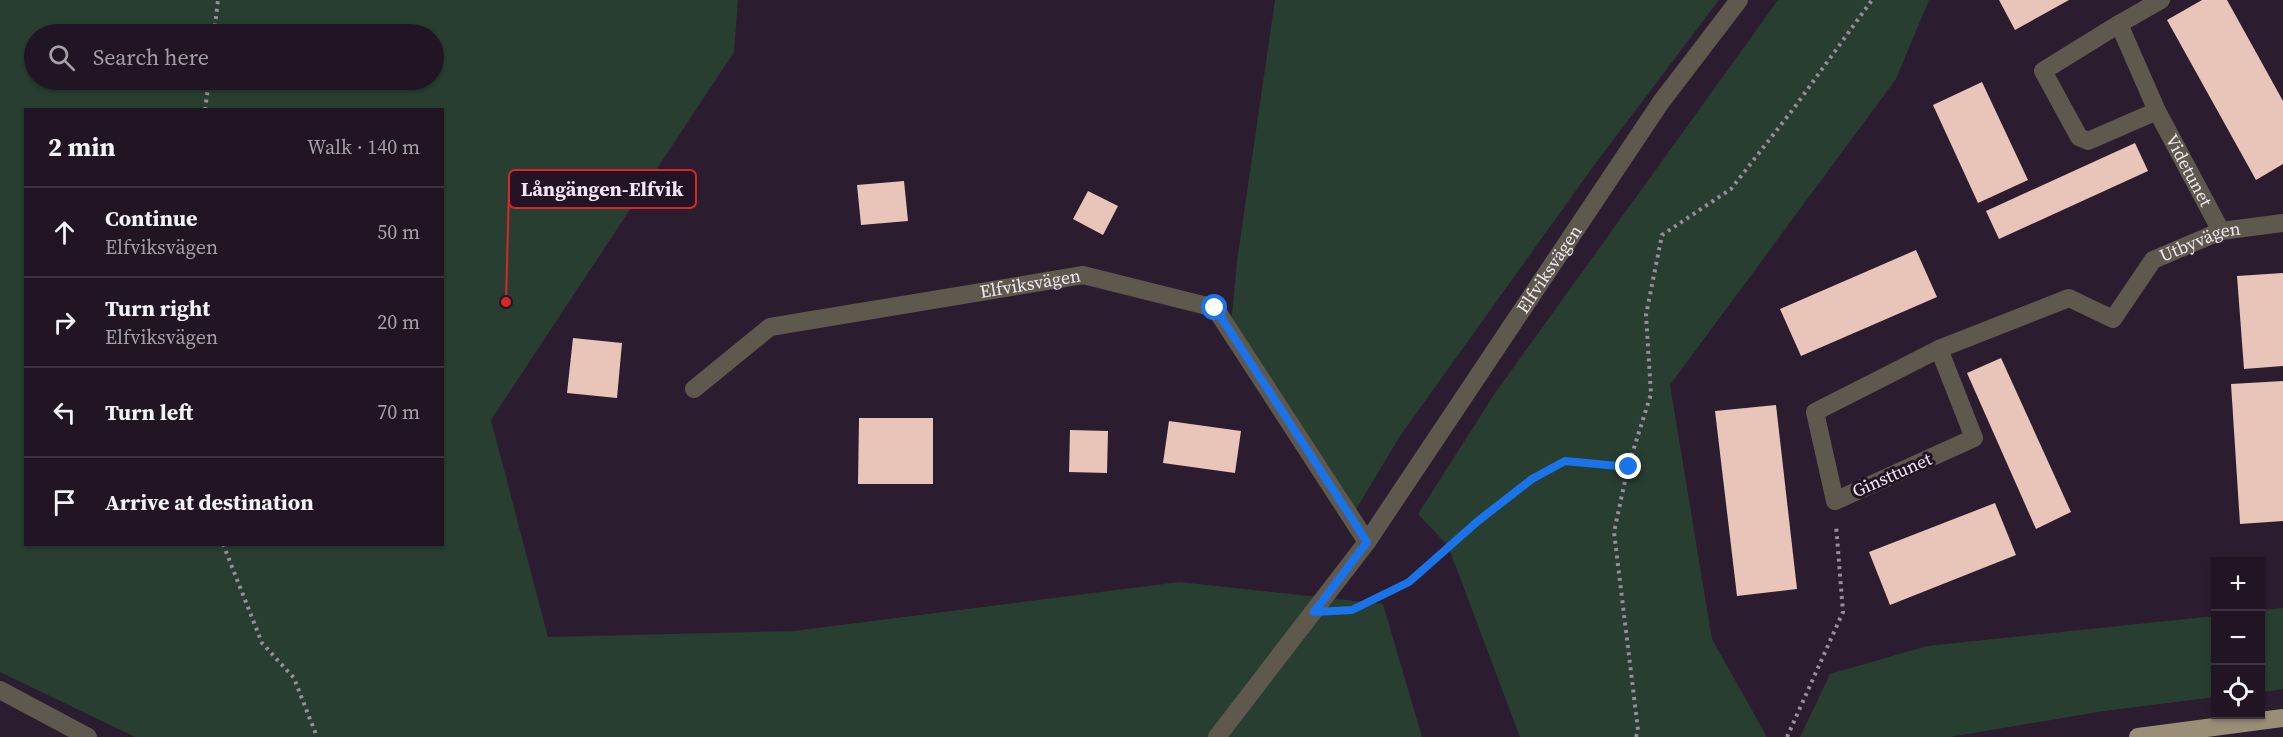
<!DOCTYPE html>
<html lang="en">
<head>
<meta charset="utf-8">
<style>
  body { margin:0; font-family:"Source Serif 4",serif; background:#291e2b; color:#f1f3f6 }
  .controls { position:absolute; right:18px; bottom:18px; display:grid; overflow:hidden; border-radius:0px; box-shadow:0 2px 4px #0004 }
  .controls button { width:54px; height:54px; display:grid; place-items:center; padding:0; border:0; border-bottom:2px solid #3e3441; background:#211523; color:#f1f3f6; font:30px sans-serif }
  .stop { position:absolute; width:18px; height:18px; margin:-14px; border:4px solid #1a73e8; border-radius:50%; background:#fff }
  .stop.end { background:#1a73e8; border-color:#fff; box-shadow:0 2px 6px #0008 }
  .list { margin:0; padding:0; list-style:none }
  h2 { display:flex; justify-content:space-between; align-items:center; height:78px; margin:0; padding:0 24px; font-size:26px }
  h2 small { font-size:20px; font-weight:400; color:#a29fa6 }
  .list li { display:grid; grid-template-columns:39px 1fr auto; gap:18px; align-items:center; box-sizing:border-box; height:90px; padding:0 24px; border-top:2px solid #3e3441 }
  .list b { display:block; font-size:22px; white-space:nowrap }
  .list p { margin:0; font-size:20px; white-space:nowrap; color:#a29fa6 }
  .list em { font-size:20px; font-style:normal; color:#a29fa6 }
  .icon { flex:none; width:33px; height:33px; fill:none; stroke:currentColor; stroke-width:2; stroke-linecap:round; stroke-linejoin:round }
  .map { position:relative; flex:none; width:2283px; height:737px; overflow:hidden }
  .search { position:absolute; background:#211523; box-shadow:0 2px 4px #0004; left:24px; top:24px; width:420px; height:66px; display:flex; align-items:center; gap:15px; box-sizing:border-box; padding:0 21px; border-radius:33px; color:#a29fa6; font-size:22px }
  .panel { position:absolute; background:#211523; box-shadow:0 2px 4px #0004; left:24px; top:108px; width:420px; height:438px; border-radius:0px }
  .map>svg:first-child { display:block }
</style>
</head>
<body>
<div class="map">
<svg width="2283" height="737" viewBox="0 0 2283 737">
  <rect width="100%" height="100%" fill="#2c1c2f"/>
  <g fill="#283e31" fill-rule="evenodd">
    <path d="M0,0H738L734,52L491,420L548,637L794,631L1179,582L1383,604L1422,737H135L0,672ZM34,34H434V80H34ZM26,110H442V544H26Z"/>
    <path d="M1275,0H1719L1595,164L1400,436L1346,526L1230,336L1237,261Z"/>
    <path d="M1778,0H1929L1896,79L1670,385L1712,639L1767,737H1520L1448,546L1418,514L1495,393Z"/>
    <path d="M2283,608V689L2261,692V610Z"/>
    <path d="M2215,616V697L2104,711L1950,737H1800L1830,674L1927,646Z"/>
  </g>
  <g fill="#e8c4b9">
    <path d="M1999,0H2069L2015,30Z"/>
    <path d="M2202,0H2227L2283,101V164L2256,180L2167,20Z"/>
    <path d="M1982,82L2028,180L1978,203L1933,105Z"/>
    <path d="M2135,143L2148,171L1999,239L1986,211Z"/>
    <path d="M904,181L908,221L861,225L857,185Z"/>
    <path d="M1088,191L1118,206L1103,235L1073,219Z"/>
    <path d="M1916,250L1937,297L1801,356L1780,309Z"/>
    <path d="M2283,273V366L2244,369L2237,276Z"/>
    <path d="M573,338L622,343L617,398L567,393Z"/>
    <path d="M2001,358L2071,512L2036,529L1967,373Z"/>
    <path d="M2283,381V521L2240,524L2231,384Z"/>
    <path d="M1776,405L1797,589L1737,596L1715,411Z"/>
    <path d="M859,418H933V484H858Z"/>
    <path d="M1169,421L1241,431L1235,473L1163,463Z"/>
    <path d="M1070,430L1108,431L1107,473L1069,472Z"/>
    <path d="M1995,503L2016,555L1890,605L1869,552Z"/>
  </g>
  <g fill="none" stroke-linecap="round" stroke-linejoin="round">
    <g stroke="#988b9a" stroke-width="4" stroke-dasharray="3 4.5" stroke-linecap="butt">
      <path d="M214,34L218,0"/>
      <path d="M205,110L209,80"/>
      <path d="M223,544L262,643L294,678L317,737"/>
      <path d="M1348,610L1409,582L1478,521L1532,479L1565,461L1628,467"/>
      <path d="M1636,737L1638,730L1614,532L1628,467L1651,394L1646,315L1662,235L1731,189L1794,108L1872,0"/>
      <path d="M1787,737L1843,612L1836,525"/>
    </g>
    <g stroke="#5f594d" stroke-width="18">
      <path d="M2119,24L2161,0"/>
      <path id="s1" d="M2157,111L2088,141L2079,137L2043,71L2119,24L2157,111L2221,231"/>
      <path id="s2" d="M1939,349L1974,438L1835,501L1815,412L1939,349L2069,298L2113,319L2153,260L2221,231L2283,223"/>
      <path id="s3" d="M694,389L770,327L1083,275L1215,308L1367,542"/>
      <path d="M0,690L88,737"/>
      <path id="s4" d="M1217,737L1367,542L1661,102L1739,0"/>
    </g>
    <path stroke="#9b8e76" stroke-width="18" d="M2138,737L2283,718"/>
  </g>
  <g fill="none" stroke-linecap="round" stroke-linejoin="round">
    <path stroke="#1a73e8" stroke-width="8" d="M1215,308L1367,542L1314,612L1352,610L1409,582L1478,521L1532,479L1565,461L1629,467"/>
  </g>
  <g text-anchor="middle" stroke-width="6" stroke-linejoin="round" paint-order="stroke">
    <g font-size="18" fill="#f2e6f3" stroke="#231325">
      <text dy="6" stroke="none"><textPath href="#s1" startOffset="412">Videtunet</textPath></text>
      <text dy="6" stroke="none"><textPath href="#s2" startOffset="789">Utbyvägen</textPath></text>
      <text dy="6" stroke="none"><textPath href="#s4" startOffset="574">Elfviksvägen</textPath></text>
      <text dy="6" stroke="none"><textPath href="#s3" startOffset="362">Elfviksvägen</textPath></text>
      <text transform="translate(1892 475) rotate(-24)" y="6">Ginsttunet</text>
    </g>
  </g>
  <path fill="none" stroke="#d62828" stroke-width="2" d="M506 302L509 189"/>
  <circle fill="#d62828" stroke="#231325" stroke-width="2" cx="506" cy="302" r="6"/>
  <rect fill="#231325" stroke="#d62828" stroke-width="2" x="509" y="170" width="187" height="38" rx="6"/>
  <g font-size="20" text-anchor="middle" font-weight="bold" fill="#f2e6f3">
    <text x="602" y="196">Långängen-Elfvik</text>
  </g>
</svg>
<div class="controls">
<button>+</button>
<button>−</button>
<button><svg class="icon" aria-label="locate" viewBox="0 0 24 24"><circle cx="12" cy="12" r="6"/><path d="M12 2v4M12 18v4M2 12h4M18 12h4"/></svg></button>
</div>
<div class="stop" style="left:1215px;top:308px"></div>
<div class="stop end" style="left:1629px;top:467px"></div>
<div class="search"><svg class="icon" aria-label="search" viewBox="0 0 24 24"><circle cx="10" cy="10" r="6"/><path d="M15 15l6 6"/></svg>Search here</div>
<section class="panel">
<h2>2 min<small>Walk · 140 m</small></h2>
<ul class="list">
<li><svg class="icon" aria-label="ahead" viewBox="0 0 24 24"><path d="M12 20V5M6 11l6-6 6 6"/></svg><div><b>Continue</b><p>Elfviksvägen</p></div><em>50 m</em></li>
<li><svg class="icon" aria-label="right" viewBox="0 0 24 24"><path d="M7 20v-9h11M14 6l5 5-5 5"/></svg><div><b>Turn right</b><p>Elfviksvägen</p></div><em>20 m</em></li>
<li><svg class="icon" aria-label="left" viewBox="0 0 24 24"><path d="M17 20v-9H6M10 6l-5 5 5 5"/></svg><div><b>Turn left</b></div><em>70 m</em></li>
<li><svg class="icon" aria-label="arrive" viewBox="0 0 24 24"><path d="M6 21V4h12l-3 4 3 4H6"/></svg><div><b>Arrive at destination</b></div></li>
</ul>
</section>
</div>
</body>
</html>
